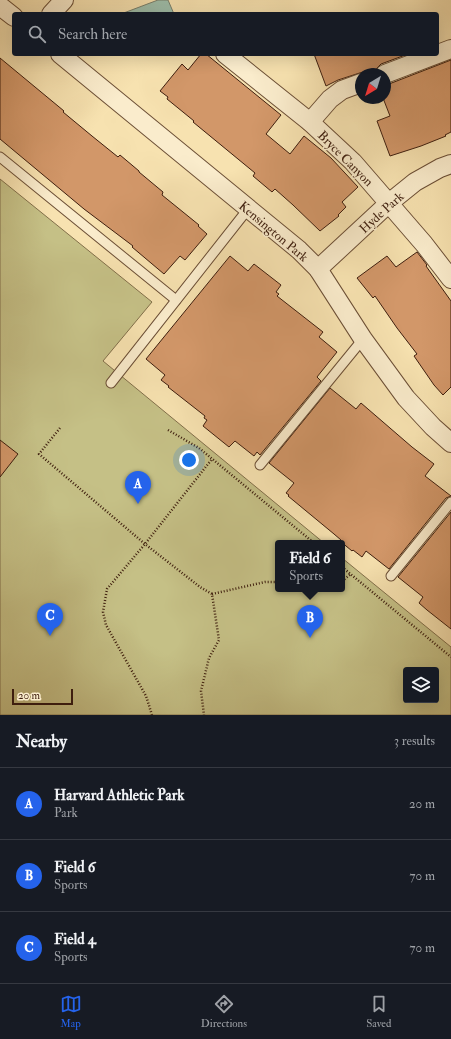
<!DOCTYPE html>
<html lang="en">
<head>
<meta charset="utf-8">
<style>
  body { margin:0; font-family:"IM FELL Double Pica",serif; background:#242831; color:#f1f3f6 }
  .controls { position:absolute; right:12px; bottom:12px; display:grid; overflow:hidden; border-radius:4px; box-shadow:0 4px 16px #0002 }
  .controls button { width:36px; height:36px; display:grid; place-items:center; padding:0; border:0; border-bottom:1px solid #363941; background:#171b24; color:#f1f3f6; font:20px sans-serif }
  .compass { position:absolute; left:355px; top:68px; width:36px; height:36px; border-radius:50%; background:#171b24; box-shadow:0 4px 16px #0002; rotate:218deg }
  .scale { position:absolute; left:12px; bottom:10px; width:61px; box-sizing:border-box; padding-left:4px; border:2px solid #3e1e0e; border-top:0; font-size:11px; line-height:14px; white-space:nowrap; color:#3e1e0e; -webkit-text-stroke:3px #faeccc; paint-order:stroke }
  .you { position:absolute; left:189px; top:460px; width:14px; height:14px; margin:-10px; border:3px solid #fff; border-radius:50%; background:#1a73e8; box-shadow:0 0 0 6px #1a73e833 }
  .badge { display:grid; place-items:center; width:26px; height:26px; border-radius:50%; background:#2563eb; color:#fff; font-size:13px; font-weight:700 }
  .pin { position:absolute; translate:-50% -33px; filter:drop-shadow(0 1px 2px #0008) }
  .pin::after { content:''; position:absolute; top:21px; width:14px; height:12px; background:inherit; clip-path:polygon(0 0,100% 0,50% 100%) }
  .popup { position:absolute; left:275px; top:540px; width:70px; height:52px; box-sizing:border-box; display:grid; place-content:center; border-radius:4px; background:#171b24; filter:drop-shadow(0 1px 3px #0005); font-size:13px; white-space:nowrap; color:#9ea1a6 }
  .popup b { font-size:15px; color:#f1f3f6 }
  .popup::after { content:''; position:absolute; left:50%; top:100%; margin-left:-8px; border:8px solid transparent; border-top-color:#171b24 }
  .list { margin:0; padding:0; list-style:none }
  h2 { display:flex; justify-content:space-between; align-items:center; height:52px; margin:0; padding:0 16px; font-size:17px }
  h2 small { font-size:13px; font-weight:400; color:#9ea1a6 }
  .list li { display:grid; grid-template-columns:26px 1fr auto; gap:12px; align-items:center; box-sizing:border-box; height:72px; padding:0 16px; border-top:1px solid #363941 }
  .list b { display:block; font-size:15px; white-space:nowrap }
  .list p { margin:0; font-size:13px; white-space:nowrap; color:#9ea1a6 }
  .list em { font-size:13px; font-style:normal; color:#9ea1a6 }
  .icon { flex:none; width:22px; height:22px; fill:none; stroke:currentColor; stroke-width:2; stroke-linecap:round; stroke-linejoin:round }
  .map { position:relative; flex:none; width:451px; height:715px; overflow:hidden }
  .search { position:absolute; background:#171b24; box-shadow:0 4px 16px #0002; left:12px; right:12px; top:12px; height:44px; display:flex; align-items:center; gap:10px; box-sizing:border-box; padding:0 14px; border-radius:4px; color:#9ea1a6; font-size:15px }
  .sheet { height:268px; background:#171b24 }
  nav { display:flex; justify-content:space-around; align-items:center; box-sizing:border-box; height:56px; border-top:1px solid #363941; background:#171b24; font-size:11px; color:#9ea1a6 }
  nav a { display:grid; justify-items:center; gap:2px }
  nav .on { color:#2563eb }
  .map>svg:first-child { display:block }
</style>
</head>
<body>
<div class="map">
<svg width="451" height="715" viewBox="0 0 451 715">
  <rect width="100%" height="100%" fill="#f7e2b0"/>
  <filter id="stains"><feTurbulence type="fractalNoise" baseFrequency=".005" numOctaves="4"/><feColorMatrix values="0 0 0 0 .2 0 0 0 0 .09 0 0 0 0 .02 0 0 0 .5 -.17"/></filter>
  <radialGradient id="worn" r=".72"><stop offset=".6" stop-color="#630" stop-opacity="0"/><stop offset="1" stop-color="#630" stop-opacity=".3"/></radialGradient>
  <path fill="#c5c086" stroke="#826f4a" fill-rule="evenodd" d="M0,179L152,302L103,361L324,543H278V589H342V558L451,647V715H0ZM406,670H436V700H406Z"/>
  <path fill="#9dbeab" stroke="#777e6c" d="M158,0H168L174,14H121Z"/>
  <g fill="#d29769" stroke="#3e1e0e">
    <path d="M201,54H206L281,115L266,134L290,154L304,136L331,158L358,187L342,202L346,207L338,215L339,216L320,231L293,205L275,189L272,192L253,176L255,173L193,122L194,121L167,99L168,97L160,91L182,64L188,70Z"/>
    <path d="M314,54H408L381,64L377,68L375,74H374L372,69L338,80L326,86Z"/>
    <path d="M0,58L64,111L63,112L92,136L118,157L120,155L139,171V172L163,192L162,195L199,225L198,226L207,234L185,260L180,256L164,274L132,247L133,246L84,209L0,139Z"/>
    <path d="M451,60V132L445,135L446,136L421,146L390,156L377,121L390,116L383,98H385V84H389Z"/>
    <path d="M417,252L427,265L426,266L451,301V387L443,395L434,385L414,356L417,354L397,328L375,296L373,298L357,278L387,256L396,267Z"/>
    <path d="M230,256L248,271L254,264L281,285L276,292L279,294L277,296L323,332L319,337L337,352L317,377L321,381L260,455L257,452L254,456L235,441L229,447L203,426L207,420L204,418L205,416L168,387L169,386L161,380L165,375L146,359Z"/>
    <path d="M330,388L356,409L361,403L412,447L434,464L425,476L451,496L446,498L389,569L366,551L362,557L353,550L352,551L340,541L341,540L334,534L288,496L289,495L286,493L294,483L269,463Z"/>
    <path d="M0,440L18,454L0,477Z"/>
    <path d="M451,512V629L427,610L419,603L423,597L398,577Z"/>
  </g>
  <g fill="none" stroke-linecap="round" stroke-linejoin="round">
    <defs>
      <g id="service">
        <path d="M0,157L176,300"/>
        <path d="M111,383L248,209"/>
        <path d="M260,465L363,339"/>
        <path d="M391,576L451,502"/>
      </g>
      <g id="minor">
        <path d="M0,6L14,17"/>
        <path d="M51,14L64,0"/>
        <path d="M60,54L299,250L318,269L363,339L406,398L433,427L451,443"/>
        <path d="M225,54L310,122L353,162L424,244L451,279"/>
        <path d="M385,74L451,49"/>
        <path d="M310,122L330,99L342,90L361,83"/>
        <path d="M318,269L389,203L415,182L440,168L451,164"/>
      </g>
    </defs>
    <use href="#service" stroke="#6c4f36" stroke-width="11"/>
    <use href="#minor" stroke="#6c4f36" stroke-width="20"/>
    <g stroke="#3e1e0e" stroke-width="2.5" stroke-dasharray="1 2" stroke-linecap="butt">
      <path d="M60,428L39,454L145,544L200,587L212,594L219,640L209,658L201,691L204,715"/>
      <path d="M168,430L199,448L314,543"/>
      <path d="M342,567L451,657"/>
      <path d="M342,581L351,574"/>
      <path d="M212,594L265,582H278"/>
      <path d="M152,715L146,696L106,625L103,612L107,589L145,544L212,459"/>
    </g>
    <use href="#service" stroke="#faeccc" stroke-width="9"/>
    <use href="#minor" stroke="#faeccc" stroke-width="18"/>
  </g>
  <g text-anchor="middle" stroke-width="3" stroke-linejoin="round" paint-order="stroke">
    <g font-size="13" fill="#3e1e0e" stroke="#faeccc">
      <text transform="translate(346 158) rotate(45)" y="5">Bryce Canyon</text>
      <text transform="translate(381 212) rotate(-42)" y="5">Hyde Park</text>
      <text transform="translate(274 231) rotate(40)" y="5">Kensington Park</text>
    </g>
  </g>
  <rect width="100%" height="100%" filter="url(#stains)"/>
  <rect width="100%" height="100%" fill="url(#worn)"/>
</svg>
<div class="controls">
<button><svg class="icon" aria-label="layers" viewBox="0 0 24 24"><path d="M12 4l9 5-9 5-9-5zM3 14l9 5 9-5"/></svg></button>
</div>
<svg class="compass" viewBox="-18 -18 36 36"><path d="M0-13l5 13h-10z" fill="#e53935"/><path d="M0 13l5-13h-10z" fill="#9ea1a6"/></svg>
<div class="scale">20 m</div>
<div class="you"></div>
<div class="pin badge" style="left:138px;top:504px">A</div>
<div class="pin badge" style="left:310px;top:638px">B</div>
<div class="popup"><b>Field 6</b>Sports</div>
<div class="pin badge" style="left:50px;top:636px">C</div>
<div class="search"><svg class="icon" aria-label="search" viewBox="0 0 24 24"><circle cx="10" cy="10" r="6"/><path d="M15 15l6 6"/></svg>Search here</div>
</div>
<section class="sheet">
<h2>Nearby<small>3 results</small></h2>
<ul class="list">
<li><span class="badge">A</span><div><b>Harvard Athletic Park</b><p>Park</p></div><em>20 m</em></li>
<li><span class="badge">B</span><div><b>Field 6</b><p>Sports</p></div><em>70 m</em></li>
<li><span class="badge">C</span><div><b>Field 4</b><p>Sports</p></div><em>70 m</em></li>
</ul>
</section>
<nav>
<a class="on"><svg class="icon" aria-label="map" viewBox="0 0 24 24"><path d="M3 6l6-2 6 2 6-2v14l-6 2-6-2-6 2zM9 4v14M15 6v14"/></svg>Map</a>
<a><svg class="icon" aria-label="directions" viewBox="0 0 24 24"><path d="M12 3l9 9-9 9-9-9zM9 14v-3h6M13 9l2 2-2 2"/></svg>Directions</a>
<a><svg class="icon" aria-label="saved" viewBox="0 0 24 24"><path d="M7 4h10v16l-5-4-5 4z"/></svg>Saved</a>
</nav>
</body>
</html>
